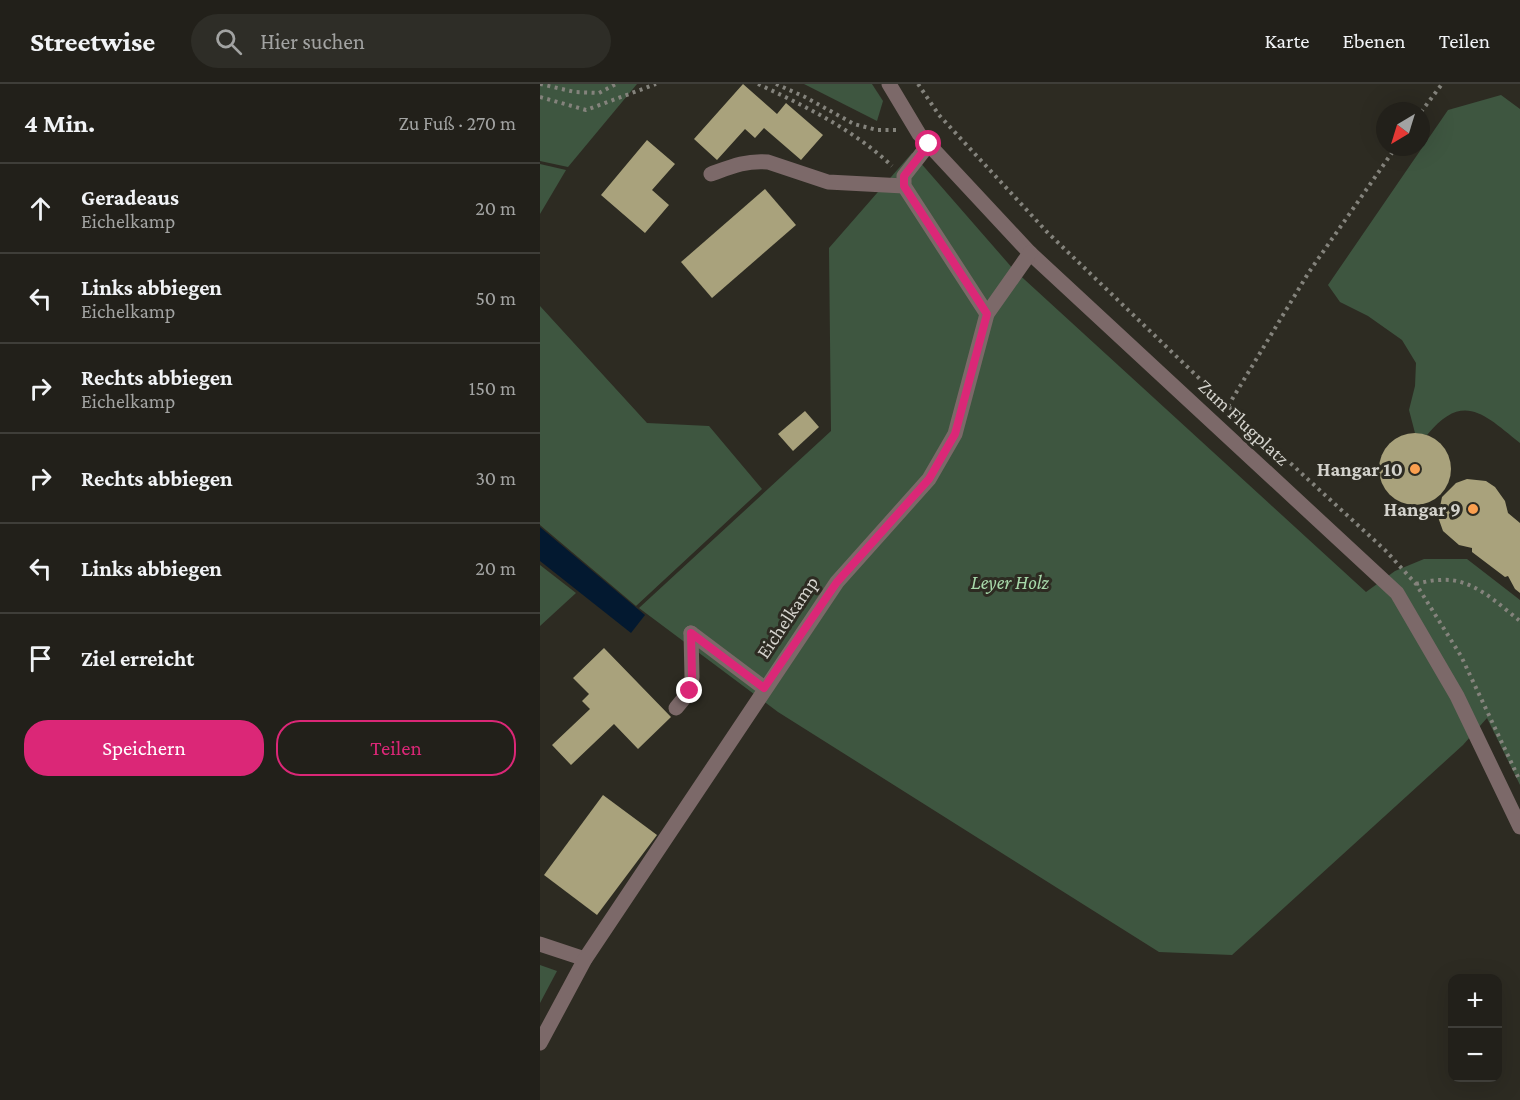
<!DOCTYPE html>
<html lang="de">
<head>
<meta charset="utf-8">
<style>
  body { margin:0; font-family:"Crimson Pro",serif; background:#2e2d27; color:#f1f3f6 }
  .controls { position:absolute; right:18px; bottom:18px; display:grid; overflow:hidden; border-radius:12px; box-shadow:0 6px 24px #0002 }
  .controls button { width:54px; height:54px; display:grid; place-items:center; padding:0; border:0; border-bottom:2px solid #3f3e39; background:#22201a; color:#f1f3f6; font:30px sans-serif }
  .compass { position:absolute; left:836px; top:18px; width:54px; height:54px; border-radius:50%; background:#22201a; box-shadow:0 6px 24px #0002; rotate:218deg }
  .stop { position:absolute; width:18px; height:18px; margin:-14px; border:4px solid #db2777; border-radius:50%; background:#fff }
  .stop.end { background:#db2777; border-color:#fff; box-shadow:0 2px 6px #0008 }
  .list { margin:0; padding:0; list-style:none }
  h2 { display:flex; justify-content:space-between; align-items:center; height:78px; margin:0; padding:0 24px; font-size:26px }
  h2 small { font-size:20px; font-weight:400; color:#a2a3a2 }
  .list li { display:grid; grid-template-columns:39px 1fr auto; gap:18px; align-items:center; box-sizing:border-box; height:90px; padding:0 24px; border-top:2px solid #3f3e39 }
  .list b { display:block; font-size:22px; white-space:nowrap }
  .list p { margin:0; font-size:20px; white-space:nowrap; color:#a2a3a2 }
  .list em { font-size:20px; font-style:normal; color:#a2a3a2 }
  .actions { display:flex; gap:12px; padding:18px 24px }
  .actions a { flex:1; padding:14px 0; border:2px solid #db2777; border-radius:24px; text-align:center; font-size:21px; color:#db2777 }
  .actions .main { background:#db2777; color:#fff }
  .icon { flex:none; width:33px; height:33px; fill:none; stroke:currentColor; stroke-width:2; stroke-linecap:round; stroke-linejoin:round }
  .map { position:relative; flex:none; width:980px; height:1016px; overflow:hidden }
  header { display:flex; align-items:center; gap:36px; box-sizing:border-box; height:84px; padding:0 30px; background:#22201a; border-bottom:2px solid #3f3e39 }
  header strong { font-size:28px }
  nav { display:flex; gap:33px; margin-inline-start:auto; font-size:21px }
  .search { width:420px; height:54px; background:#2e2d27; display:flex; align-items:center; gap:15px; box-sizing:border-box; padding:0 21px; border-radius:33px; color:#a2a3a2; font-size:22px }
  main { display:flex }
  aside { flex:1; background:#22201a }
  .map>svg:first-child { display:block }
</style>
</head>
<body>
<header>
<strong>Streetwise</strong>
<div class="search"><svg class="icon" aria-label="search" viewBox="0 0 24 24"><circle cx="10" cy="10" r="6"/><path d="M15 15l6 6"/></svg>Hier suchen</div>
<nav><a>Karte</a><a>Ebenen</a><a>Teilen</a></nav>
</header>
<main>
<aside>
<h2>4 Min.<small>Zu Fuß · 270 m</small></h2>
<ul class="list">
<li><svg class="icon" aria-label="ahead" viewBox="0 0 24 24"><path d="M12 20V5M6 11l6-6 6 6"/></svg><div><b>Geradeaus</b><p>Eichelkamp</p></div><em>20 m</em></li>
<li><svg class="icon" aria-label="left" viewBox="0 0 24 24"><path d="M17 20v-9H6M10 6l-5 5 5 5"/></svg><div><b>Links abbiegen</b><p>Eichelkamp</p></div><em>50 m</em></li>
<li><svg class="icon" aria-label="right" viewBox="0 0 24 24"><path d="M7 20v-9h11M14 6l5 5-5 5"/></svg><div><b>Rechts abbiegen</b><p>Eichelkamp</p></div><em>150 m</em></li>
<li><svg class="icon" aria-label="right" viewBox="0 0 24 24"><path d="M7 20v-9h11M14 6l5 5-5 5"/></svg><div><b>Rechts abbiegen</b></div><em>30 m</em></li>
<li><svg class="icon" aria-label="left" viewBox="0 0 24 24"><path d="M17 20v-9H6M10 6l-5 5 5 5"/></svg><div><b>Links abbiegen</b></div><em>20 m</em></li>
<li><svg class="icon" aria-label="arrive" viewBox="0 0 24 24"><path d="M6 21V4h12l-3 4 3 4H6"/></svg><div><b>Ziel erreicht</b></div></li>
</ul>
<div class="actions"><a class="main">Speichern</a><a>Teilen</a></div>
</aside>
<div class="map">
<svg width="980" height="1016" viewBox="0 0 980 1016">
  <rect width="100%" height="100%" fill="#2d2b22"/>
  <g fill="#3e5640">
    <path d="M0,0H97L28,83L0,77Z"/>
    <path d="M264,0H332L343,17L337,37Z"/>
    <path d="M961,11L980,25V359C944,330 923,307 887,351L875,349L869,326L875,302L876,279L862,256L828,232L800,218L788,201L908,26Z"/>
    <path d="M372,69L474,186L826,508L855,487L884,475H927L980,516V701L947,634L923,661L692,871L619,868L238,628L99,524L291,347L289,164Z"/>
    <path d="M0,80L26,86L0,130Z"/>
    <path d="M0,222L107,339L169,342L222,405L96,522L0,441Z"/>
    <path d="M0,481L36,509L0,542Z"/>
    <path d="M0,881L17,887L0,919Z"/>
  </g>
  <path fill="#031930" d="M0,443L105,531L91,549L0,477Z"/>
  <g fill="#a9a27c">
    <path d="M203,0L237,30L246,19L283,51L261,76L224,44L215,54L205,45L177,76L154,55Z"/>
    <path d="M107,56L135,80L112,106L129,121L105,149L61,111Z"/>
    <path d="M225,105L256,141L172,214L141,178Z"/>
    <path d="M265,327L279,343L253,367L238,350Z"/>
    <circle cx="875" cy="385" r="36"/>
    <path d="M927,395L946,397L955,403L965,417L968,429L980,439V509L975,505L968,492L965,493L932,468V464L919,461L903,447L898,433L902,413L916,399Z"/>
    <path d="M64,564L131,633L98,665L74,640L31,681L12,661L50,625L42,617L49,610L33,594Z"/>
    <path d="M63,711L117,751L57,831L4,791Z"/>
  </g>
  <g fill="none" stroke-linecap="round" stroke-linejoin="round">
    <g stroke="#84837c" stroke-width="4" stroke-dasharray="3 4.5" stroke-linecap="butt">
      <path d="M0,0L35,8L59,9L76,0"/>
      <path d="M218,0C265,22 314,46 352,82"/>
      <path d="M236,0L265,13L314,40L337,46H358"/>
      <path d="M378,0L399,31L507,148L688,322L845,466L876,500L921,572L980,697"/>
      <path d="M0,13L46,26L116,0"/>
      <path d="M881,28L902,0"/>
      <path d="M688,322L769,188L856,63"/>
      <path d="M876,500C884,498 892,496 900,496C932,493 957,519 980,537"/>
    </g>
    <g stroke="#7c6969" stroke-width="15">
      <path d="M349,0L379,50L490,169L857,509L917,612L980,743"/>
      <path d="M389,60L364,92V102L447,230"/>
      <path d="M171,90C190,83 206,76 228,78L288,98L364,102"/>
      <path d="M151,549L224,604"/>
      <path d="M136,624L150,607L152,593L151,549"/>
      <path d="M0,860L45,875"/>
      <path d="M0,959L45,875L297,498L389,395L415,350L447,230L490,169"/>
    </g>
  </g>
  <g fill="none" stroke-linecap="round" stroke-linejoin="round">
    <path stroke="#db2777" stroke-width="8" d="M150,607L152,593L151,549L224,604L297,498L389,395L415,350L447,230L364,102V92L389,60"/>
  </g>
  <g fill="#fa9f4f" stroke="#2d2b22" stroke-width="2">
    <circle cx="875" cy="385" r="6"/>
    <circle cx="933" cy="425" r="6"/>
  </g>
  <g text-anchor="middle" stroke-width="6" stroke-linejoin="round" paint-order="stroke">
    <g font-size="20" fill="#d4d3cd" stroke="#2d2b22">
      <text transform="translate(704 338) rotate(43)" y="7">Zum Flugplatz</text>
      <text transform="translate(247 533) rotate(-56)" y="7">Eichelkamp</text>
    </g>
    <g font-size="20" font-weight="bold" fill="#d4d3cd" stroke="#2d2b22" text-anchor="end">
      <text x="863" y="392">Hangar 10</text>
      <text x="921" y="432">Hangar 9</text>
    </g>
    <g font-size="20" font-style="italic" fill="#a7d9aa" stroke="#2d2b22">
      <text x="470" y="505">Leyer Holz</text>
    </g>
  </g>
</svg>
<div class="controls">
<button>+</button>
<button>−</button>
</div>
<svg class="compass" viewBox="-18 -18 36 36"><path d="M0-13l5 13h-10z" fill="#e53935"/><path d="M0 13l5-13h-10z" fill="#a2a3a2"/></svg>
<div class="stop" style="left:389px;top:60px"></div>
<div class="stop end" style="left:150px;top:607px"></div>
</div>
</main>
</body>
</html>
